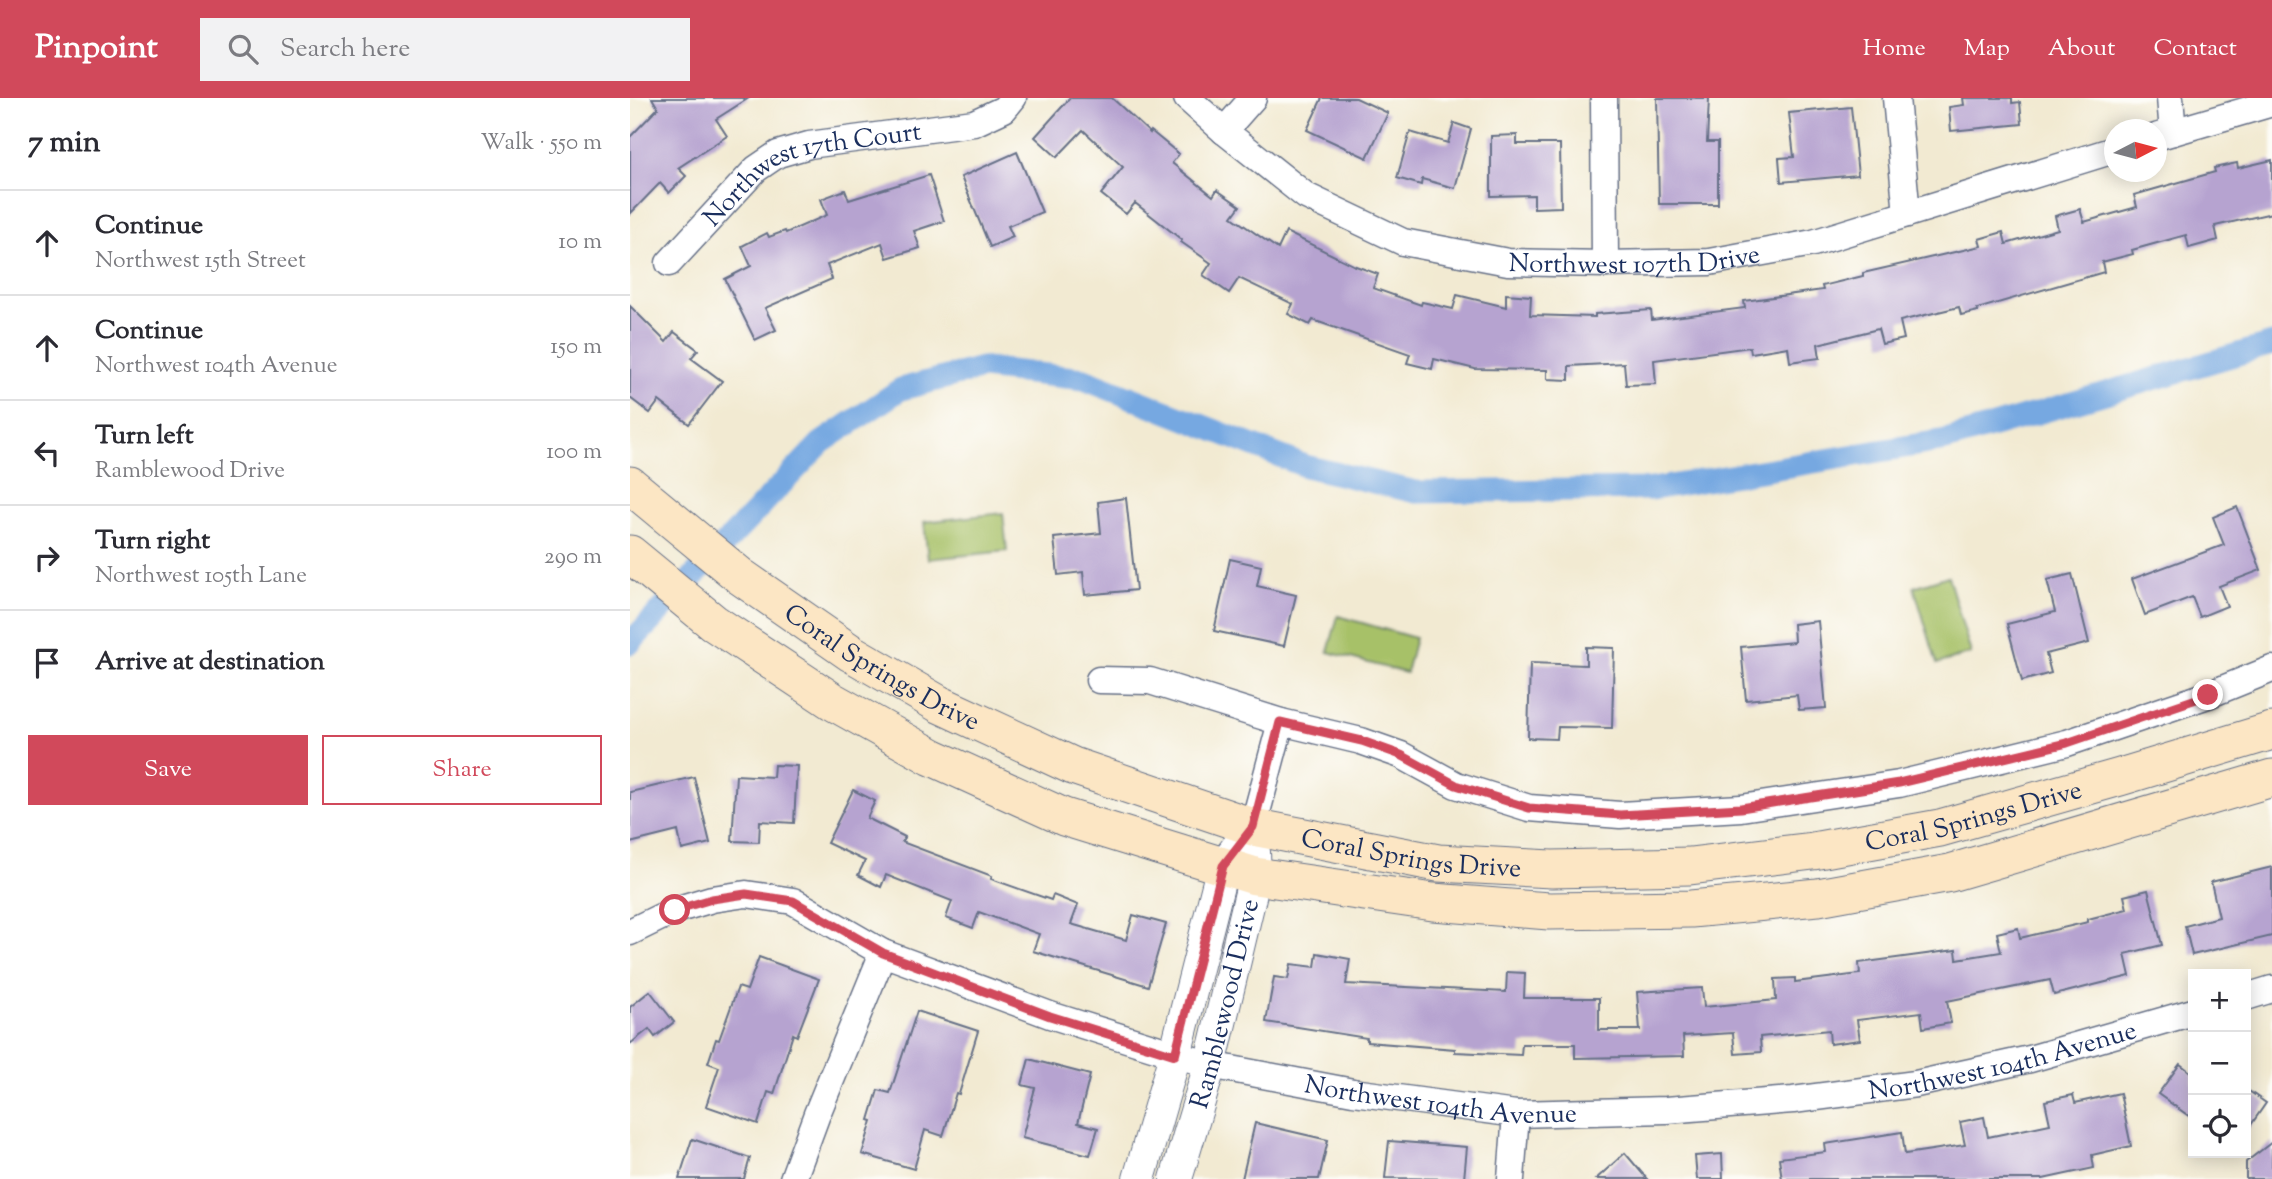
<!DOCTYPE html>
<html lang="en">
<head>
<meta charset="utf-8">
<style>
  body { margin:0; font-family:"Sorts Mill Goudy",serif; background:#f2f2f3; color:#2b2b33 }
  .controls { position:absolute; right:21px; bottom:21px; display:grid; overflow:hidden; border-radius:0px; box-shadow:0 4px 18px #0003 }
  .controls button { width:63px; height:63px; display:grid; place-items:center; padding:0; border:0; border-bottom:2px solid #e1e1e2; background:#fff; color:#2b2b33; font:35px sans-serif }
  .compass { position:absolute; left:1474px; top:21px; width:63px; height:63px; border-radius:50%; background:#fff; box-shadow:0 4px 18px #0003; rotate:84deg }
  .stop { position:absolute; width:21px; height:21px; margin:-16px; border:5px solid #d1495b; border-radius:50%; background:#fff }
  .stop.end { background:#d1495b; border-color:#fff; box-shadow:0 2px 7px #0008 }
  .list { margin:0; padding:0; list-style:none }
  h2 { display:flex; justify-content:space-between; align-items:center; height:91px; margin:0; padding:0 28px; font-size:30px }
  h2 small { font-size:23px; font-weight:400; color:#7c7c81 }
  .list li { display:grid; grid-template-columns:46px 1fr auto; gap:21px; align-items:center; box-sizing:border-box; height:105px; padding:0 28px; border-top:2px solid #e1e1e2 }
  .list b { display:block; font-size:26px; white-space:nowrap }
  .list p { margin:0; font-size:23px; white-space:nowrap; color:#7c7c81 }
  .list em { font-size:23px; font-style:normal; color:#7c7c81 }
  .actions { display:flex; gap:14px; padding:21px 28px }
  .actions a { flex:1; padding:16px 0; border:2px solid #d1495b; border-radius:0px; text-align:center; font-size:24px; color:#d1495b }
  .actions .main { background:#d1495b; color:#fff }
  .icon { flex:none; width:38px; height:38px; fill:none; stroke:currentColor; stroke-width:2; stroke-linecap:round; stroke-linejoin:round }
  .map { position:relative; flex:none; width:1642px; height:1081px; overflow:hidden }
  header { display:flex; align-items:center; gap:42px; box-sizing:border-box; height:98px; padding:0 35px; background:#d1495b; color:#fff }
  header strong { font-size:33px }
  nav { display:flex; gap:38px; margin-inline-start:auto; font-size:24px }
  .search { width:490px; height:63px; background:#f2f2f3; display:flex; align-items:center; gap:18px; box-sizing:border-box; padding:0 24px; border-radius:0px; color:#7c7c81; font-size:26px }
  main { display:flex }
  aside { flex:1; background:#fff }
  .map>svg:first-child { display:block }
</style>
</head>
<body>
<header>
<strong>Pinpoint</strong>
<div class="search"><svg class="icon" aria-label="search" viewBox="0 0 24 24"><circle cx="10" cy="10" r="6"/><path d="M15 15l6 6"/></svg>Search here</div>
<nav><a>Home</a><a>Map</a><a>About</a><a>Contact</a></nav>
</header>
<main>
<aside>
<h2>7 min<small>Walk · 550 m</small></h2>
<ul class="list">
<li><svg class="icon" aria-label="ahead" viewBox="0 0 24 24"><path d="M12 20V5M6 11l6-6 6 6"/></svg><div><b>Continue</b><p>Northwest 15th Street</p></div><em>10 m</em></li>
<li><svg class="icon" aria-label="ahead" viewBox="0 0 24 24"><path d="M12 20V5M6 11l6-6 6 6"/></svg><div><b>Continue</b><p>Northwest 104th Avenue</p></div><em>150 m</em></li>
<li><svg class="icon" aria-label="left" viewBox="0 0 24 24"><path d="M17 20v-9H6M10 6l-5 5 5 5"/></svg><div><b>Turn left</b><p>Ramblewood Drive</p></div><em>100 m</em></li>
<li><svg class="icon" aria-label="right" viewBox="0 0 24 24"><path d="M7 20v-9h11M14 6l5 5-5 5"/></svg><div><b>Turn right</b><p>Northwest 105th Lane</p></div><em>290 m</em></li>
<li><svg class="icon" aria-label="arrive" viewBox="0 0 24 24"><path d="M6 21V4h12l-3 4 3 4H6"/></svg><div><b>Arrive at destination</b></div></li>
</ul>
<div class="actions"><a class="main">Save</a><a>Share</a></div>
</aside>
<div class="map">
<svg width="1642" height="1081" viewBox="0 0 1642 1081">
  <rect width="100%" height="100%" fill="#fdfcf7"/>
  <filter id="ink" filterUnits="userSpaceOnUse"><feTurbulence type="fractalNoise" baseFrequency=".0143" numOctaves="2"/><feDisplacementMap in="SourceGraphic" scale="14" xChannelSelector="R" yChannelSelector="G"/><feConvolveMatrix kernelMatrix="1 2 1 2 8 2 1 2 1" color-interpolation-filters="sRGB"/></filter>
  <filter id="wash" filterUnits="userSpaceOnUse"><feTurbulence type="fractalNoise" baseFrequency=".00686" numOctaves="4" result="noise"/><feDisplacementMap in="SourceGraphic" scale="28" xChannelSelector="R" yChannelSelector="G"/><feGaussianBlur stdDeviation="1.57" result="paint"/><feColorMatrix in="noise" values="0 0 0 0 0 0 0 0 0 0 0 0 0 0 0 0 0 1.4 0 .05"/><feComposite in="paint" operator="in"/></filter>
  <g filter="url(#wash)">
    <rect width="100%" height="100%" fill="#f2ead2"/>
    <g fill="#a7c167" stroke="#617862" stroke-width="2">
      <path d="M373,415L377,453L298,461L294,424Z"/>
      <path d="M1318,478L1341,555L1307,566L1284,489Z"/>
      <path d="M708,518L785,540L776,575L698,554Z"/>
    </g>
    <g fill="none" stroke-linecap="round" stroke-linejoin="round">
      <path stroke="#76a8e1" stroke-width="23" d="M0,545L191,345L271,291L352,270L454,281L675,368L786,394L1022,391L1316,342L1642,246"/>
    </g>
    <g id="blocks">
      <g fill="#b6a3d0">
        <path d="M22,0H119L86,21L97,38L48,70L56,78L39,95L30,85L0,116V39L28,10Z"/>
        <path d="M440,0H482L520,35L521,33L549,56L542,65L583,98L587,92L610,108L602,119L648,151L656,134L723,167L748,176L743,190L791,207L792,204L823,211L827,197L876,209V196L901,198L900,217L965,219V216L1021,212L1022,222L1115,210L1114,203L1193,192L1192,188L1233,178V175L1351,148L1349,141L1373,134L1376,146L1428,131L1425,118L1450,111L1454,124L1507,109L1504,97L1585,74L1584,70L1607,65L1608,70L1642,62V115L1585,128L1588,142L1559,150L1556,137L1502,152L1503,156L1472,164L1474,174L1347,211L1348,213L1331,217L1329,209L1270,223L1274,241L1252,246L1248,231L1188,246L1190,260L1160,264L1158,249L1121,255L1120,249L1024,262L1026,286L996,287L994,265L939,268V282L917,281V272L845,271L804,261L802,271L777,265L780,256L683,222L680,227L658,216L663,206L609,180L599,195L573,177L581,165L551,144L552,142L505,105L496,116L471,96L493,69L453,32L427,59L405,39Z"/>
        <path d="M692,0H726L758,15L737,60L677,32Z"/>
        <path d="M1027,0H1079L1077,44H1088V106H1029Z"/>
        <path d="M1333,0H1382V5L1390,4L1392,26L1321,33L1319,9L1334,7Z"/>
        <path d="M1221,9L1228,77L1151,84L1149,60L1164,59L1159,15Z"/>
        <path d="M824,25L841,31L825,90L792,81L791,87L767,80L780,34L818,45Z"/>
        <path d="M887,37V46H930L931,109L904,110V97L861,98V38Z"/>
        <path d="M387,54L412,114L378,128L383,139L360,149L331,79Z"/>
        <path d="M299,77L314,123L284,133L290,150L257,160L252,145L197,167L202,181L135,210L146,232L125,242L95,181L121,168L112,148L137,135L139,139L155,133L156,135L197,117L191,101L215,92L219,102Z"/>
        <path d="M0,208L36,244L44,234L68,252L61,260L92,283L59,326L29,303L20,315L0,300Z"/>
        <path d="M496,400L506,492L455,497L453,474L428,477L424,440L471,435L468,404Z"/>
        <path d="M1607,409L1631,472L1589,488L1597,508L1570,519L1562,499L1515,517L1502,481L1594,447L1583,419Z"/>
        <path d="M600,461L631,468L627,488L666,497L654,548L584,533Z"/>
        <path d="M1442,476L1459,545L1416,556L1421,575L1392,583L1377,526L1425,514L1417,482Z"/>
        <path d="M1188,523L1196,610L1169,612L1167,597L1116,602L1111,549L1164,544L1163,526Z"/>
        <path d="M956,549L984,550L982,630L928,629L927,641L898,640L900,565L956,567Z"/>
        <path d="M144,667L167,668L164,725L130,723L129,744L102,743L106,677L143,679Z"/>
        <path d="M64,679L80,745L52,752L48,733L0,745V694Z"/>
        <path d="M223,692L245,703L237,720L275,739L272,744L362,778L361,781L421,802L423,797L448,807L441,826L496,842L503,817L536,826L518,888L403,853L409,836L349,814L343,830L316,820L322,803L256,777L251,789L228,777L235,763L197,745Z"/>
        <path d="M1642,769V838L1562,857L1555,828L1589,819L1581,784Z"/>
        <path d="M1518,792L1532,847L1495,856L1500,878L1424,897L1420,882L1317,903L1321,925L1293,930L1291,914L1227,922L1230,942L1200,946L1199,932L1130,939L1131,954L1105,956L1103,935L1053,938L1054,958L945,960V946H892L891,957L825,954V951L737,944V940L636,924L644,879L658,881L661,866L685,869L687,855L720,861L716,886L876,894L877,874L895,875L894,900H969V932H1010L1007,894L1072,890L1074,909L1146,902L1145,881L1165,880V884L1230,876L1229,865L1326,852L1327,861L1371,854L1367,835L1388,830L1390,840L1458,824V821L1497,811L1494,798Z"/>
        <path d="M129,859L189,881L167,938L163,936L144,996L138,994L128,1026L76,1008L89,969L78,965L86,941L89,942L108,889L117,892Z"/>
        <path d="M20,893L44,924L25,939L19,931L0,946V909Z"/>
        <path d="M287,913L348,933L329,996L326,995L313,1038L295,1032L284,1071L232,1056L242,1023L239,1022L248,992L260,995Z"/>
        <path d="M399,961L460,977L448,1025L468,1030L460,1057L392,1040L405,990L392,987Z"/>
        <path d="M1550,966L1563,976V1021L1528,996Z"/>
        <path d="M1616,991L1636,1005L1616,1034Z"/>
        <path d="M1490,995L1501,1048L1462,1057L1464,1070L1413,1081H1152L1149,1060L1196,1054L1195,1046L1272,1034L1275,1056L1335,1047L1330,1024L1354,1019L1358,1039L1420,1026L1415,1003L1443,997L1445,1005Z"/>
        <path d="M625,1025L698,1042L689,1081H612Z"/>
        <path d="M62,1041L120,1060L114,1081H49Z"/>
        <path d="M759,1043L837,1049L834,1081L755,1080Z"/>
        <path d="M1642,1044V1081H1616V1064Z"/>
        <path d="M995,1055L1017,1081H966Z"/>
        <path d="M1092,1056L1093,1081H1067L1065,1058Z"/>
      </g>
    </g>
  </g>
  <g filter="url(#ink)">
    <use href="#blocks" fill-opacity="0" stroke="#667087" stroke-width="2"/>
    <g fill="none" stroke-linecap="round" stroke-linejoin="round">
      <defs>
        <g id="minor">
          <path id="s1" d="M557,0L594,33L676,98L773,144L878,164L975,166L1079,164L1183,145L1484,52"/>
          <path d="M974,0L975,166"/>
          <path d="M1266,0L1277,116"/>
          <path d="M1540,0L1543,34"/>
          <path d="M594,33L623,0"/>
          <path d="M1526,39L1642,5"/>
          <path id="s2" d="M39,165L126,71L148,56L179,47L344,25L374,11L383,0"/>
          <path d="M469,582L520,583L651,624L731,643L771,657L826,687L899,710L990,717L1111,710L1269,686L1437,645L1578,597L1642,571"/>
          <path d="M623,729L651,624"/>
          <path id="s3" d="M0,834L45,812L82,801L116,796L163,803L253,855L420,917L580,967L723,994L886,1016L1036,1012L1163,1002L1286,986L1400,961L1563,914"/>
          <path d="M1616,899L1642,891"/>
          <path d="M163,1081L187,1016L253,855"/>
          <path d="M881,1081L886,1016"/>
        </g>
        <g id="tertiary">
          <path d="M509,1081L545,957L593,768L623,729"/>
          <path id="s4" d="M546,1081L580,967L625,778L624,754"/>
        </g>
        <g id="secondary">
          <path id="s5" d="M0,387L110,478L221,555L309,606L443,668L623,729L808,765L922,771L1060,768L1183,753L1310,730L1490,679L1642,633"/>
          <path d="M0,456L84,525L202,603L302,659L434,719L625,778L803,804L919,813L1061,811L1188,799L1320,775L1642,680"/>
        </g>
      </defs>
      <use href="#minor" stroke="#667087" stroke-width="29"/>
      <use href="#tertiary" stroke="#667087" stroke-width="34"/>
      <use href="#secondary" stroke="#667087" stroke-width="39"/>
      <use href="#minor" stroke="#fff" stroke-width="26"/>
      <use href="#tertiary" stroke="#fff" stroke-width="32"/>
      <use href="#secondary" stroke="#fce6c4" stroke-width="37"/>
    </g>
  </g>
  <g fill="none" stroke-linecap="round" stroke-linejoin="round" filter="url(#ink)">
    <path stroke="#d1495b" stroke-width="9" d="M45,812L82,801L116,796L163,803L253,855L420,918L545,957L593,768L623,729L650,624L732,643L771,657L826,687L899,710L990,717L1111,710L1269,685L1437,645L1578,597"/>
  </g>
  <g text-anchor="middle" stroke-width="5" stroke-linejoin="round" paint-order="stroke">
    <g font-size="26" fill="#1b2f5e" stroke="#fdfcf7">
      <text dy="9" stroke="none"><textPath href="#s2" startOffset="178">Northwest 17th Court</textPath></text>
      <text dy="9" stroke="none"><textPath href="#s1" startOffset="495">Northwest 107th Drive</textPath></text>
      <text dy="9" stroke="none"><textPath href="#s5" startOffset="312">Coral Springs Drive</textPath></text>
      <text dy="9" stroke="none"><textPath href="#s5" startOffset="1446">Coral Springs Drive</textPath></text>
      <text dy="9" stroke="none"><textPath href="#s5" startOffset="878">Coral Springs Drive</textPath></text>
      <text dy="9" stroke="none"><textPath href="#s4" startOffset="182">Ramblewood Drive</textPath></text>
      <text dy="9" stroke="none"><textPath href="#s3" startOffset="1421">Northwest 104th Avenue</textPath></text>
      <text dy="9" stroke="none"><textPath href="#s3" startOffset="854">Northwest 104th Avenue</textPath></text>
    </g>
  </g>
</svg>
<div class="controls">
<button>+</button>
<button>−</button>
<button><svg class="icon" aria-label="locate" viewBox="0 0 24 24"><circle cx="12" cy="12" r="6"/><path d="M12 2v4M12 18v4M2 12h4M18 12h4"/></svg></button>
</div>
<svg class="compass" viewBox="-18 -18 36 36"><path d="M0-13l5 13h-10z" fill="#e53935"/><path d="M0 13l5-13h-10z" fill="#7c7c81"/></svg>
<div class="stop" style="left:45px;top:812px"></div>
<div class="stop end" style="left:1578px;top:597px"></div>
</div>
</main>
</body>
</html>
